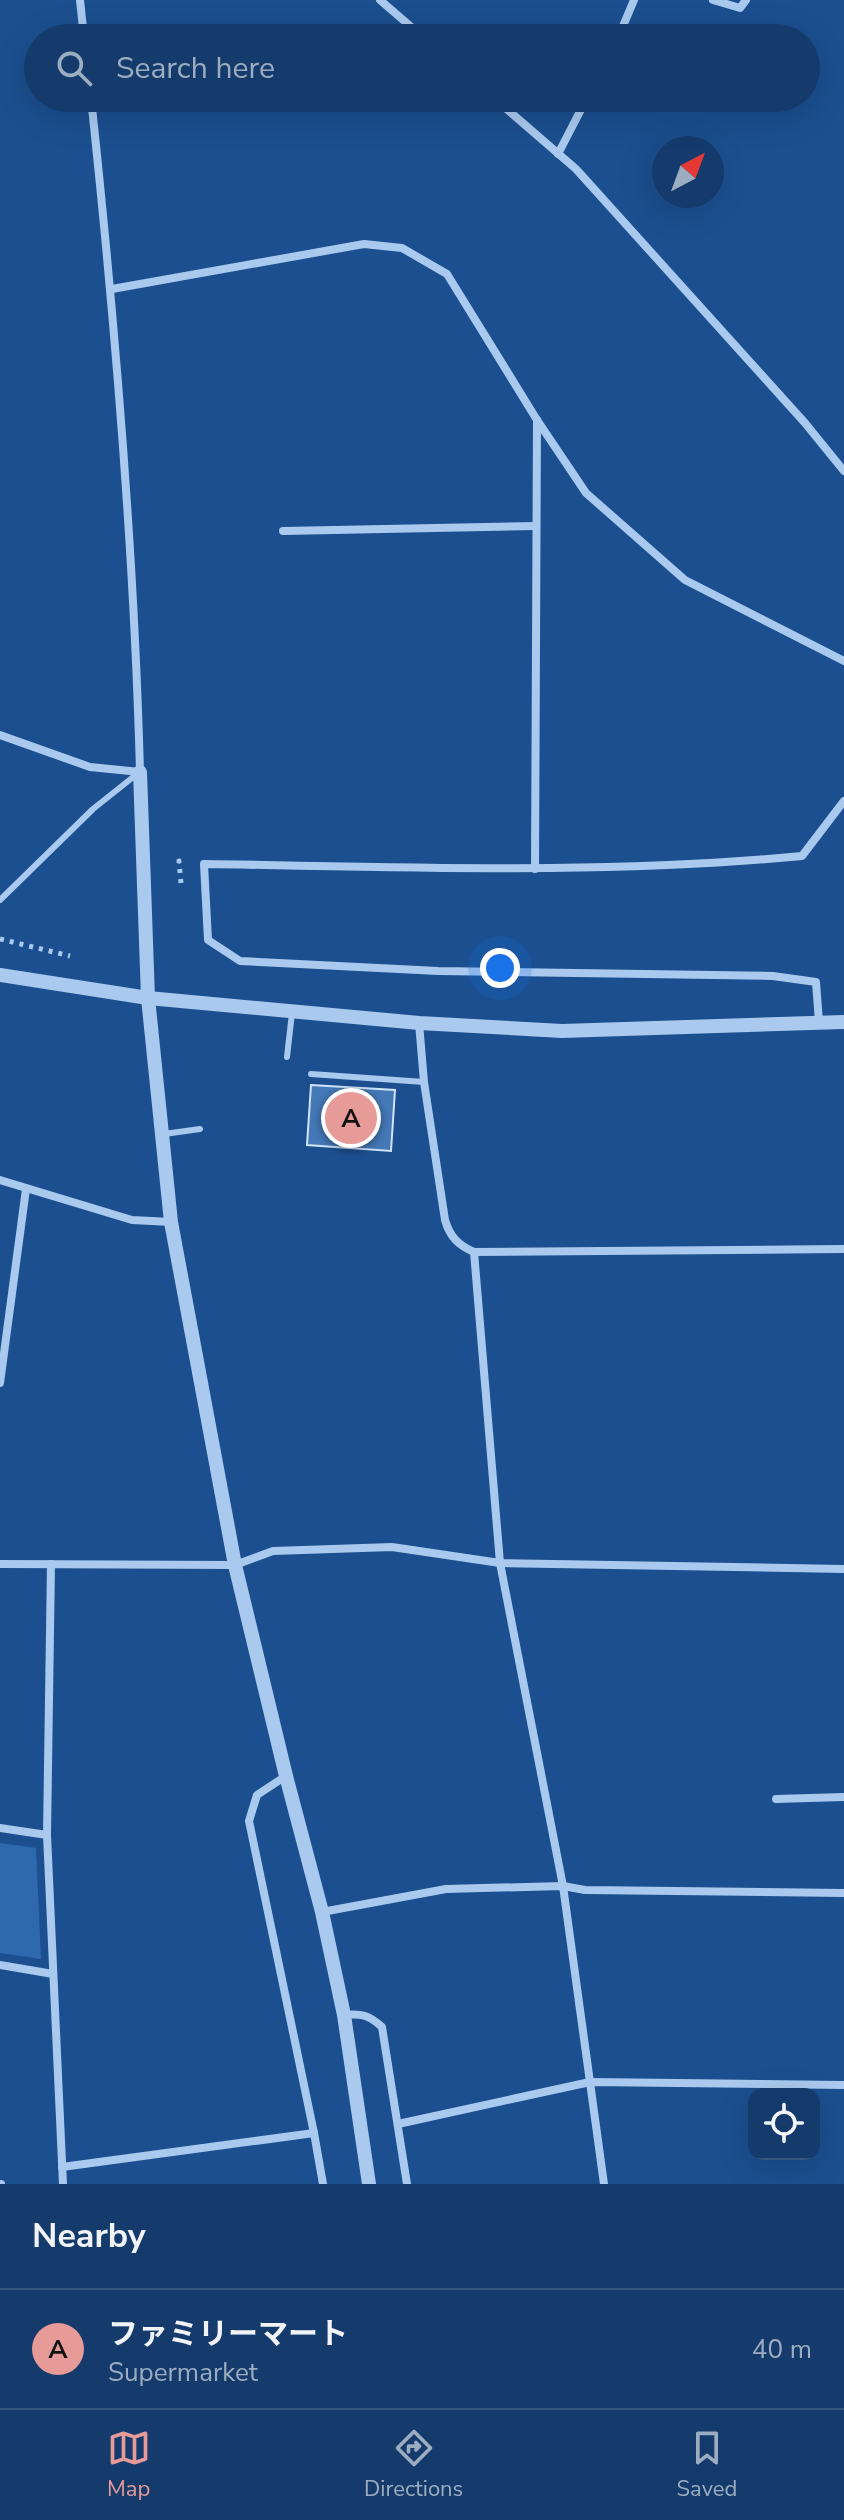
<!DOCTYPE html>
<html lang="en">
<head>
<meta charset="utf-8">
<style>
  body { margin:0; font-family:"Nunito Sans","Noto Sans JP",sans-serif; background:#1d4271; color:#f1f3f6 }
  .controls { position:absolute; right:24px; bottom:24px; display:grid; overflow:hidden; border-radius:16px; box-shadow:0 8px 32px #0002 }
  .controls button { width:72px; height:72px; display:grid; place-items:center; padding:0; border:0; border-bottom:2px solid #33557e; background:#143b6b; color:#f1f3f6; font:40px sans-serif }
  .compass { position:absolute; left:652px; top:136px; width:72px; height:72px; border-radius:50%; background:#143b6b; box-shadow:0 8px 32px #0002; rotate:41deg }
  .you { position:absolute; left:500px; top:968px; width:28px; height:28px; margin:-20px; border:6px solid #fff; border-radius:50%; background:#1a73e8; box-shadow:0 0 0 12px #1a73e833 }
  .badge { display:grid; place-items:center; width:52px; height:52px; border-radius:50%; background:#e69b98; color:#111; font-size:26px; font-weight:700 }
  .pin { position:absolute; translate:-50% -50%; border:4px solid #fff; box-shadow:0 2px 8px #0006 }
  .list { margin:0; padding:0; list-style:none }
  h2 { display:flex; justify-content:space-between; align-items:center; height:104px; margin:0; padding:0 32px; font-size:34px }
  h2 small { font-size:26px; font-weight:400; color:#9dadc1 }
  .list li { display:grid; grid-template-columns:52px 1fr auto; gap:24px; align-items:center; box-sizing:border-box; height:120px; padding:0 32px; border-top:2px solid #33557e }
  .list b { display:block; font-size:30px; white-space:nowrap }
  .list p { margin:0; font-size:26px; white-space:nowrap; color:#9dadc1 }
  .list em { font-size:26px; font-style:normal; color:#9dadc1 }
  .icon { flex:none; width:44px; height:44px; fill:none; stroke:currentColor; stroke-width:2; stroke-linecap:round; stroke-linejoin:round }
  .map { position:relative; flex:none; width:844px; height:2184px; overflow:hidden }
  .search { position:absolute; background:#143b6b; box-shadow:0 8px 32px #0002; left:24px; right:24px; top:24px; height:88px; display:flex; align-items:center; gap:20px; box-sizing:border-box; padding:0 28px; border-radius:44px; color:#9dadc1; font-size:30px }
  .sheet { height:224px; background:#143b6b }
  nav { display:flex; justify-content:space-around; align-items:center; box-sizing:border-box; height:112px; border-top:2px solid #33557e; background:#143b6b; font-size:22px; color:#9dadc1 }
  nav a { display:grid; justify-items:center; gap:4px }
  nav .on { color:#e69b98 }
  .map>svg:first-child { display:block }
</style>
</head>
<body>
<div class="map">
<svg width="844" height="2184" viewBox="0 0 844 2184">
  <rect width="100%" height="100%" fill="#1b4f8f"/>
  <path fill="#2e69ad" d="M0,1843L36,1848L41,1959L0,1953Z"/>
  <path fill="#4478b7" stroke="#cfe3fa" stroke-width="2" d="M311,1085L395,1090L391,1151L307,1145Z"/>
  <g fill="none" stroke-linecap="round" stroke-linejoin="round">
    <g stroke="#a9c9ee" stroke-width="5" stroke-dasharray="4 6" stroke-linecap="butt">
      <path d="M181,883L179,861L183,862"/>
      <path d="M0,939L70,956"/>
    </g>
    <g stroke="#a9c9ee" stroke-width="6">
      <path d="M0,900L93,809L137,774"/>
      <path d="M287,1057L292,1013"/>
      <path d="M311,1074L424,1082"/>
      <path d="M164,1134L200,1129"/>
    </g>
    <g stroke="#a9c9ee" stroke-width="8">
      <path d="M80,0L84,38"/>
      <path d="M380,0L424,38"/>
      <path d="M713,0L740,8L746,0"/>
      <path d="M618,38L634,0"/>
      <path d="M494,98L576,169L805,423L844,471"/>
      <path d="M558,154L587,98"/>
      <path d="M112,289L364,244L402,248L447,274L537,420L586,493L685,580L844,661"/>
      <path d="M283,531L536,526"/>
      <path d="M0,735L90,767L140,772C134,547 115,322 91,98"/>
      <path d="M535,869L537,420"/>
      <path d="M819,1022L816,982L773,976L438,971L240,961L208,940L204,864C405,867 602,875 802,856L844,801"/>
      <path d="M419,1023L424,1082L445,1220C450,1237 458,1245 474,1252L844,1249"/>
      <path d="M0,1180L132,1220L171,1222"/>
      <path d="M474,1252L500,1563L563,1886L604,2184"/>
      <path d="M0,1383L26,1189"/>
      <path d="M0,1564L235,1565L273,1551L392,1547L500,1563L844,1569"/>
      <path d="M51,1564L47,1835L63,2184"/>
      <path d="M286,1776L257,1795L249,1821L314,2133L323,2184"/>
      <path d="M776,1799L844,1797"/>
      <path d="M0,1828L47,1835"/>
      <path d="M322,1912L446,1889L563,1886L585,1890L844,1893"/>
      <path d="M0,1965L53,1974"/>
      <path d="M344,2015C361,2013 369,2015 382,2027L407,2184"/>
      <path d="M398,2124L590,2082L844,2085"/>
      <path d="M62,2167L314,2133"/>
      <path d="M0,2184H1"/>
    </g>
    <g stroke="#a9c9ee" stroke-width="14">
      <path d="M140,772L148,998L171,1222L235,1565L286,1776L322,1912L344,2015L369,2184"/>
      <path d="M0,975L148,998L419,1023L562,1031L844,1022"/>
    </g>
  </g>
</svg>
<div class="controls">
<button><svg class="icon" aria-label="locate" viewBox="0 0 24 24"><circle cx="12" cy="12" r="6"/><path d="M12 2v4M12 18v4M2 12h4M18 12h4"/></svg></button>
</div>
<svg class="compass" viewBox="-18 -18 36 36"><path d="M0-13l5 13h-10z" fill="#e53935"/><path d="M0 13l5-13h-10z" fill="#9dadc1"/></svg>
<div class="you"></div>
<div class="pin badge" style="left:351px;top:1118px">A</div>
<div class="search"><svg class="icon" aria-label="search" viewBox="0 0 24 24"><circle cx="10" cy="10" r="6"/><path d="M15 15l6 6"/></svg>Search here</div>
</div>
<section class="sheet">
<h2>Nearby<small></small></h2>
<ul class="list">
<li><span class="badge">A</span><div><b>ファミリーマート</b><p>Supermarket</p></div><em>40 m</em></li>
</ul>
</section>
<nav>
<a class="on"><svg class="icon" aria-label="map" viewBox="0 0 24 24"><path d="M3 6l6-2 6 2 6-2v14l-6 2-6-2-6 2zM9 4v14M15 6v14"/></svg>Map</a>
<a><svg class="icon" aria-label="directions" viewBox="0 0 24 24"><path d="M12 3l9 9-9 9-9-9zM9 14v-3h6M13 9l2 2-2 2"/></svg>Directions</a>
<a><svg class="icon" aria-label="saved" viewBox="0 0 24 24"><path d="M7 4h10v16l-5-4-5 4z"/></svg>Saved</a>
</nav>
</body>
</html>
